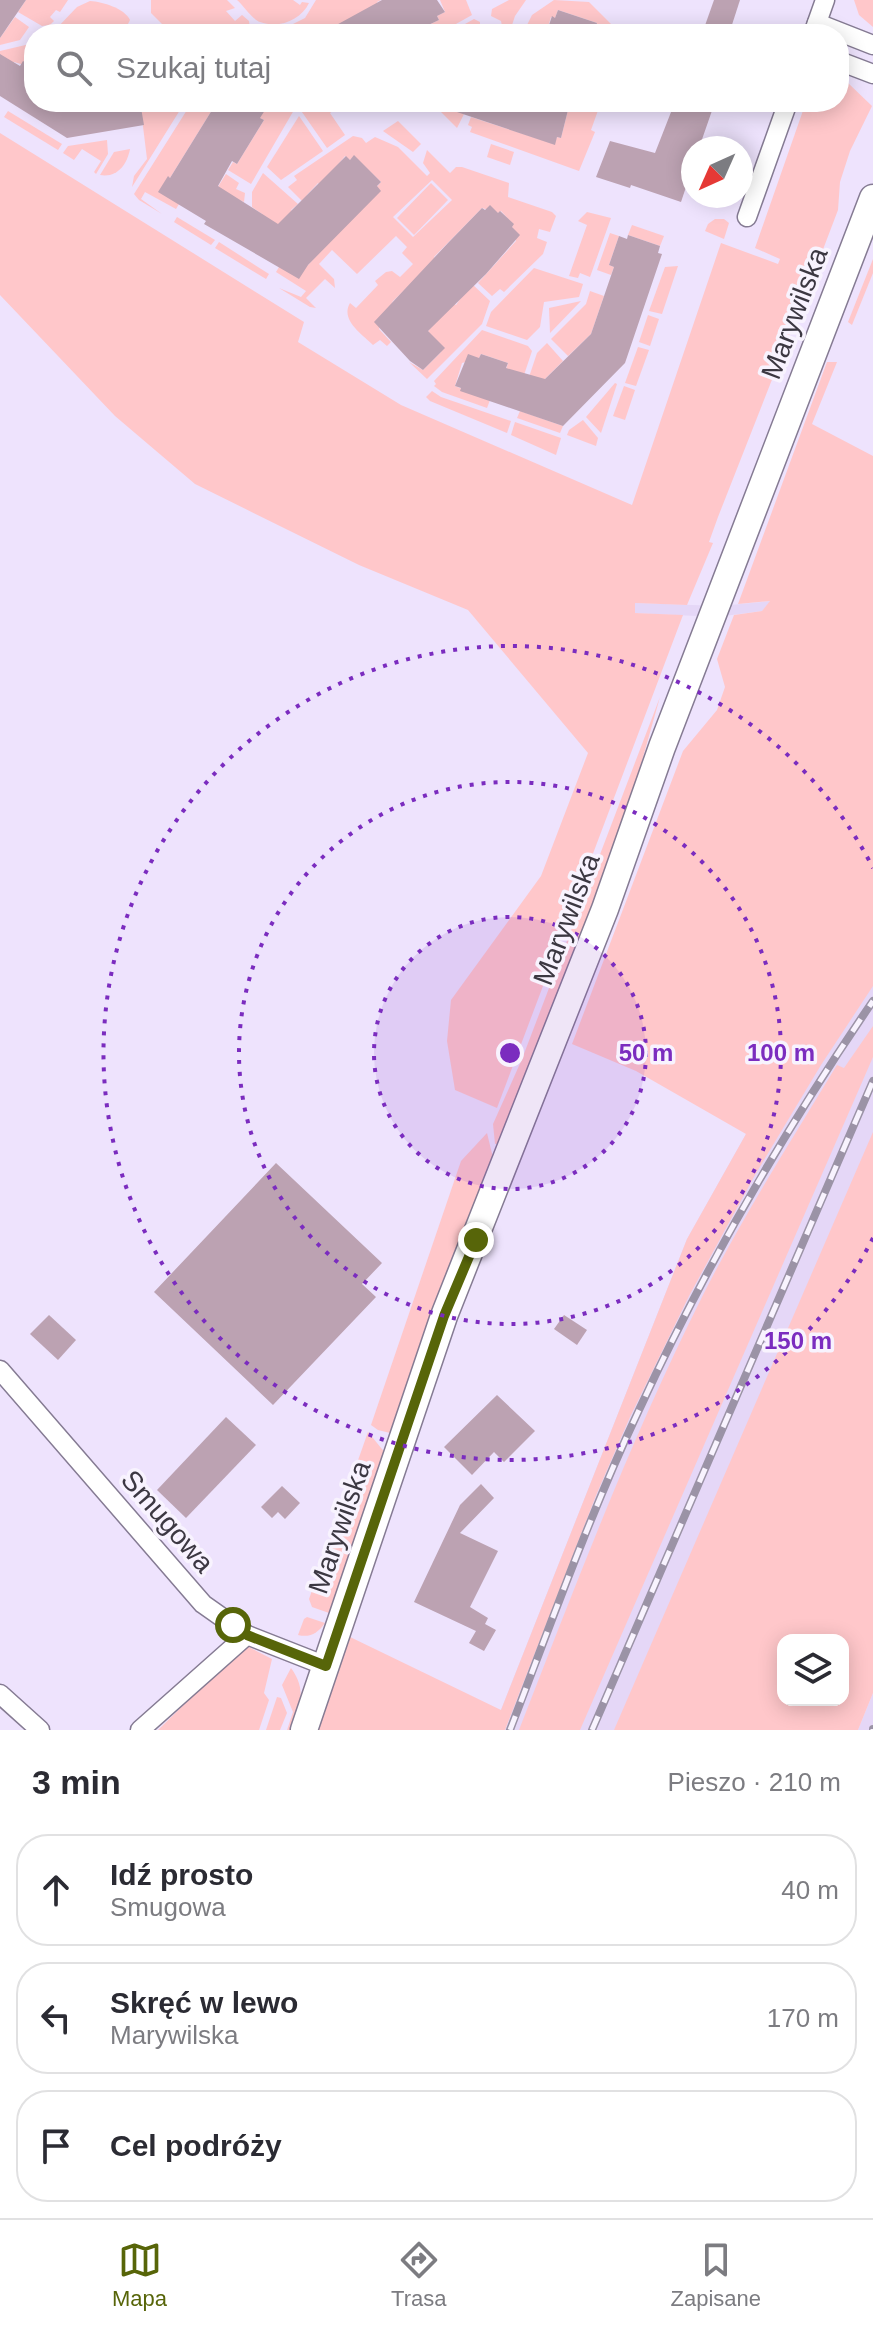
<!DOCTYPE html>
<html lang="pl">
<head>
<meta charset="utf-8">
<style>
  body { margin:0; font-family:Arial,sans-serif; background:#f7f7f7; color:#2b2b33 }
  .controls { position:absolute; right:24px; bottom:24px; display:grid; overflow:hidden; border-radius:16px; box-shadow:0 4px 20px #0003 }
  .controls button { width:72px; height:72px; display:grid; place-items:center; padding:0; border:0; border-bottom:2px solid #e1e1e2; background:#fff; color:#2b2b33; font:40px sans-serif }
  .compass { position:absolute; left:681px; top:136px; width:72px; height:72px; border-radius:50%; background:#fff; box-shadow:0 4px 20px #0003; rotate:225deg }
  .stop { position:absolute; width:24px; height:24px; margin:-18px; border:6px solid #576509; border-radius:50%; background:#fff }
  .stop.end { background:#576509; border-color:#fff; box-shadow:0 2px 8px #0008 }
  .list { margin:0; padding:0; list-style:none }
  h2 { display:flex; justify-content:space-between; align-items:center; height:104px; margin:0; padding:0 32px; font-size:34px }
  h2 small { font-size:26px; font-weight:400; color:#7c7c81 }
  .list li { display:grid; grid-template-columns:52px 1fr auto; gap:24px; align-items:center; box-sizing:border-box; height:112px; margin:0 16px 16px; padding:0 16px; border:2px solid #e1e1e2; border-radius:32px }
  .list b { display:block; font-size:30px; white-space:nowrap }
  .list p { margin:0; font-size:26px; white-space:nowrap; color:#7c7c81 }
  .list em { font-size:26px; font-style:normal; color:#7c7c81 }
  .icon { flex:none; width:44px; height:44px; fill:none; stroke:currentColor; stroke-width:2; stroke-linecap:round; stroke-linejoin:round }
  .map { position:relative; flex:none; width:873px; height:1730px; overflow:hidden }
  .search { position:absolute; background:#fff; box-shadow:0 4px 20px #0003; left:24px; right:24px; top:24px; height:88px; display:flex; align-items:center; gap:20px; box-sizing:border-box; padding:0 28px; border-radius:32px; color:#7c7c81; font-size:30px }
  .sheet { height:488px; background:#fff }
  nav { display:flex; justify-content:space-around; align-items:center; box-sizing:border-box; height:112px; border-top:2px solid #e1e1e2; background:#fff; font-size:22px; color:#7c7c81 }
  nav a { display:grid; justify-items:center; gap:4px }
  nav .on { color:#576509 }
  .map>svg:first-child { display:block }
</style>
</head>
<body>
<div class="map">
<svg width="873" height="1730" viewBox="0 0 873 1730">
  <rect width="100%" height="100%" fill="#eee3fd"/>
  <g fill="#e5d7f7">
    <path d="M771,601L762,611L717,617L634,613L635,603L721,606Z"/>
    <path d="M873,774V1243L653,1730H493L687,1239L746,1134Z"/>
    <path d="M873,1693V1730H858Z"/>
  </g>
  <g fill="#ffc7ca" fill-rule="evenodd">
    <path d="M26,0H68L60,12L56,10L50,17L54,21L50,25L42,26L18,12Z"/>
    <path d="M151,0H227L235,8L226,11L235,21L242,15L249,21L250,29L246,34H172L151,13Z"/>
    <path d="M237,0H293L300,5L302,2L309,3C301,20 279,29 260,22C252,19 244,6 237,0Z"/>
    <path d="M316,0H381L377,2L378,5L322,34H273L305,18Z"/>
    <path d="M440,0H466L472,15L438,34H409L439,20L437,16L445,12Z"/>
    <path d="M509,0H526L515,16L509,34L503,31L501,21L491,16L492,9Z"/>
    <path d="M554,0L589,2L617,30L616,34H597L595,31L597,23L558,10L555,18L551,17L546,33L548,34H538L525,29L532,15Z"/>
    <path d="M854,0H873V27L859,15Z"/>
    <path d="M90,1C103,2 124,8 130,20L124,32L58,34L57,28L77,7Z"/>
    <path d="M15,17L29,27L20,40L0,45V38Z"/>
    <path d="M474,19L480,22V34H447Z"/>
    <path d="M34,43V68L14,62L11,66L0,63V51Z"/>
    <path d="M839,80L848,83L872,106L850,151L840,182L838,210L819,260L718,517L709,542L713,543L687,605L635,603V613L683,615L497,1108L455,1090L447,1041L451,1000L541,876L588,753L468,610L359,565L195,484L115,416L0,295V133L304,322L298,342L401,405L632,505L721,243L778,264L780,259L755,248L806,102H839Z"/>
    <path d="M140,102H185L132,187L134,176L147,159Z"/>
    <path d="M192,102H217L170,178L168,177L179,204L176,209L145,192L141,199L162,214L139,200L134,194Z"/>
    <path d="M262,102H289L294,110L251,184L228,170L233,162L237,164L264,120L260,118Z"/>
    <path d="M295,102H345L330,113L345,135L327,148Z"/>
    <path d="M431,102H452L450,109L464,114L457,128Z"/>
    <path d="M570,102H601L591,130L595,132L579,171L470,132L472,127L468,125L471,117L554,144L557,137L561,138Z"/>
    <path d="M8,111L62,144L58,150L4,117Z"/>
    <path d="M299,116L323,151L281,180L267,167Z"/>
    <path d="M398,121L421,144L413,152L383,131Z"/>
    <path d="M353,136L362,138L366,143L375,137L398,147L427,176L430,173L423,163L427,150L450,173L456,167H462L509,183L508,197L552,212L556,216L550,232L539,229L537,238L547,242L543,254L504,292L500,289L492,296L478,283L516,241L512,227L513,224L501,211L498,213L482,208L434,257L436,260L393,301L379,329L391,342L387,346L380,340L373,345C362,334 340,320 350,303L356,308L378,285L375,281L386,272L392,271L400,277L413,264L402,253L407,247L396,236L357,274L332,250L319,264L334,279L335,288L325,279L306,298L316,308L310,307L279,288L301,297L306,291L276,272L279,267L308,265L381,182L354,156L350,160L345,156L321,186L318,183L307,195L304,203L288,187L297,180L294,176ZM432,180L452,200L413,237L393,217Z"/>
    <path d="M107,140L108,154L96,174L94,172L101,161L82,149L74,160L63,153L68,146Z"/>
    <path d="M491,144L514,152L510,165L487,157Z"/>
    <path d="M130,149C127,165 117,178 100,175L114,152Z"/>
    <path d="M263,173L298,204L291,210L294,213L277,228L261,218L262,214L252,207V192Z"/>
    <path d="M226,174L239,183L236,189L245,193L244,202L216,190Z"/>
    <path d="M431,183L448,200L414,235L397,218Z"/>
    <path d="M587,212L611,218L590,277L580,273L578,278L569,276L587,225L578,221Z"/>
    <path d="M177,217L215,240L211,245L174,222Z"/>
    <path d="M715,219H724L729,223L724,239L705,231L708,224Z"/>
    <path d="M632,225L664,236L660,246L628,235Z"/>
    <path d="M610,233L619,236L609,265L614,267L611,275L597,270Z"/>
    <path d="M219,242L269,274L266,279L215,248Z"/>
    <path d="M873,259V273L852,325L848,322Z"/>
    <path d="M678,266L662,314L649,311L665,267Z"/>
    <path d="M534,268L583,284L579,297L544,302L540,327L527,340L486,326L491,312Z"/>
    <path d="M471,283L490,301L482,324L427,379L409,362L423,370L441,352L428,331L453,303L456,305Z"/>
    <path d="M590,291L604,296L591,334L568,356L551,339L586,304Z"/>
    <path d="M581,301L550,333L549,308Z"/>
    <path d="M648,315L659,319L650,346L639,342Z"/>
    <path d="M482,330L528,346L532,351L524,375L506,369L508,363L481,354L479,358L462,363L455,386L490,400L487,408L442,392L434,386L436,384L434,381Z"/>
    <path d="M547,343L563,361L542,382L529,377L537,353Z"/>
    <path d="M638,347L649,350L636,386L625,383Z"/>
    <path d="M827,362H837L812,424L873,456V986L821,1065L755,1175L689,1296L630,1417L597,1493L505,1730H316L348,1636L501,1710L687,1239L746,1134L636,1071L572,1044L683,751L717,710L725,687L717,659L734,615L762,611L770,601L738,604Z"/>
    <path d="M615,383L617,384L601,433L586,417Z"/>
    <path d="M624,386L635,390L625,420L613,416Z"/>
    <path d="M432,391L441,397L511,421L507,433L430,401L426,397Z"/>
    <path d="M520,411L563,426L560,433L517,418Z"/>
    <path d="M583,420L598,438L596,446L567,435L569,430Z"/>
    <path d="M515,422L561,438L556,455L511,435Z"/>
    <path d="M660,697L619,842L564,981L550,1009L538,1053L503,1143L495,1144L493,1124L522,1059Z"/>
    <path d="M873,1026V1057L580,1730H519C576,1584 632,1436 703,1295C743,1216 791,1141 837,1065L844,1068Z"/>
    <path d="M873,1132V1693L858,1730H614ZM783,1640H843V1700H783Z"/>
    <path d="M487,1133L495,1166L394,1434L378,1430L371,1425L461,1161Z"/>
    <path d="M368,1432L386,1454L347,1569L329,1613L312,1607L309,1599Z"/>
    <path d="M307,1617L325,1623C318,1633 310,1638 298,1635L304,1619Z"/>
    <path d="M245,1645L272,1659L264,1693L269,1700L259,1730H158Z"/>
    <path d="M291,1668C307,1690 300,1705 293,1730H287L293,1712L282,1685Z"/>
    <path d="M277,1697L281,1698L287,1713L280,1730H266Z"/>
  </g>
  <g fill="#bca2b2">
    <path d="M0,0H26L0,38Z"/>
    <path d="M382,0H437L445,12L437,16L439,20L409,34H320Z"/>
    <path d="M714,0H740L729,34H702Z"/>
    <path d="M558,10L597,23L594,34H546L552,16L555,18Z"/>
    <path d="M0,54L20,66L23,61L34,68V102H140L144,125L67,138L0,96Z"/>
    <path d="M217,102H259L267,107L260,118L264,120L237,164L232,161L218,186L278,224L346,156L350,160L354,155L381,182L377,186L381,191L308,265L299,279L204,224L206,221L158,192L168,176L170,178Z"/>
    <path d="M436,102H570L561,138L557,137L555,145L436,105Z"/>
    <path d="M678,102H715L699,148H693V166L681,202L631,185L630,188L596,177L610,141L655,153L673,107L676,108Z"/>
    <path d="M490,205L498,213L500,211L514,224L512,227L520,235L486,274L428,331L445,348L423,370L410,361L374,322L448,243L482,208L485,210Z"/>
    <path d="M628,235L660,246L658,253L662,254L625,363L563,426L460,391L461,388L455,386L468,354L479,358L481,354L508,363L506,368L545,379L591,334L614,267L609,265L619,236L627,239Z"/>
    <path d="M276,1163L382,1263L362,1284L376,1297L273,1405L154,1292Z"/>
    <path d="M49,1315L76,1340L58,1360L30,1334Z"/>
    <path d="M564,1315L587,1330L577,1345L554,1329Z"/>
    <path d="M497,1395L535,1431L504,1462L494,1452L472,1475L444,1447Z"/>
    <path d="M226,1417L256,1445L186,1518L157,1490Z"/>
    <path d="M481,1484L494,1498L460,1533L498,1551L470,1607L488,1618L485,1624L496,1630L484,1651L469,1643L476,1631L414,1602L460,1505Z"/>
    <path d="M282,1486L300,1503L285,1519L278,1512L272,1518L261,1507Z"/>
  </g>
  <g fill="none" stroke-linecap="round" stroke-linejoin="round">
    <defs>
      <g id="street">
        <path d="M817,23L873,45"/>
        <path d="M814,31L825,0"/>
        <path d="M839,61L873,74"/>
        <path d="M747,217L788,102"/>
        <path d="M0,1370L203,1604L247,1635L326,1666"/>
        <path d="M0,1694L40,1730"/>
        <path d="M140,1730L247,1635"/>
      </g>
      <path id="secondary" d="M304,1730L444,1316L605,909L662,747L873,198"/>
    </defs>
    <use href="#street" stroke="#857b93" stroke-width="21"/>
    <use href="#secondary" stroke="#857b93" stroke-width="29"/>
    <use href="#street" stroke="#fff" stroke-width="18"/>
    <use href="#secondary" stroke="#fff" stroke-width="26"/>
    <defs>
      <g id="rail">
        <path d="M510,1730C551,1623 590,1514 639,1410C705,1267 784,1131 873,1001"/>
        <path d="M592,1730L873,1081"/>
        <path d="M873,1730V1729"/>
      </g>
    </defs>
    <use href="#rail" stroke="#9b93a6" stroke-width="8"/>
    <use href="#rail" stroke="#f8f3fe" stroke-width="5" stroke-dasharray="15" stroke-linecap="butt"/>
  </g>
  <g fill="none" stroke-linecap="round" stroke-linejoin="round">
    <path stroke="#576509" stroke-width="10" d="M233,1625L247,1635L326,1666L444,1316L476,1240"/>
  </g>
  <circle cx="510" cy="1053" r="136" fill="#7b2cbf" fill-opacity=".12"/>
  <g fill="none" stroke="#7b2cbf" stroke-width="4" stroke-dasharray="4 8">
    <circle cx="510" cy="1053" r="136"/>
    <circle cx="510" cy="1053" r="271"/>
    <path d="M873 1238A407 407 0 1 1 873 868"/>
  </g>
  <g text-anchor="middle" stroke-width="7" stroke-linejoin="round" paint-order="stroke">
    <g font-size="28" fill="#3c3842" stroke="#f8f3fe">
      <text transform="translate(794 313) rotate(-69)" y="10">Marywilska</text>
      <text transform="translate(566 919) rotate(-69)" y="10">Marywilska</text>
      <text transform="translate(168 1521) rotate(49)" y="10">Smugowa</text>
      <text transform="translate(339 1527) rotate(-71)" y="10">Marywilska</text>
    </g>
  </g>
  <circle cx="510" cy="1053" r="12" fill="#7b2cbf" stroke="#f8f3fe" stroke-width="4"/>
  <g font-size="24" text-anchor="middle" font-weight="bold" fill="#7b2cbf" stroke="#f8f3fe" stroke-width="7" stroke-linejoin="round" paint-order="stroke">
    <text x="646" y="1061">50 m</text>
    <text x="781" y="1061">100 m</text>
    <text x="798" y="1349">150 m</text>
  </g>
</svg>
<div class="controls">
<button><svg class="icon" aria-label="layers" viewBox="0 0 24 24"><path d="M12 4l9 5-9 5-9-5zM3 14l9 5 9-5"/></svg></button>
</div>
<svg class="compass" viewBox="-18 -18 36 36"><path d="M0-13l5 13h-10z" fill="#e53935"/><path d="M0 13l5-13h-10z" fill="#7c7c81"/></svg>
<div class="stop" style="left:233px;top:1625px"></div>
<div class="stop end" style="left:476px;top:1240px"></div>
<div class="search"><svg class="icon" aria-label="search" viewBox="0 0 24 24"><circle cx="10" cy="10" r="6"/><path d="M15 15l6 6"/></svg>Szukaj tutaj</div>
</div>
<section class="sheet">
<h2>3 min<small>Pieszo · 210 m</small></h2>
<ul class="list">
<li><svg class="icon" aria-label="ahead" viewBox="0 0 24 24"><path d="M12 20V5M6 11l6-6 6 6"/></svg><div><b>Idź prosto</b><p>Smugowa</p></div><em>40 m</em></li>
<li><svg class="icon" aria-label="left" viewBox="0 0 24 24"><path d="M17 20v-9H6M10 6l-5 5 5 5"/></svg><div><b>Skręć w lewo</b><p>Marywilska</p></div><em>170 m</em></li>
<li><svg class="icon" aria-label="arrive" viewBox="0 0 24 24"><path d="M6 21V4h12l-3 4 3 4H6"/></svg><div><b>Cel podróży</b></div></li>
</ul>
</section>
<nav>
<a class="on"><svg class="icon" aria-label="map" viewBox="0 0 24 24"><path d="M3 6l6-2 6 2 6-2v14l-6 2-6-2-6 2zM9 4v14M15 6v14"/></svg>Mapa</a>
<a><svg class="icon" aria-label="directions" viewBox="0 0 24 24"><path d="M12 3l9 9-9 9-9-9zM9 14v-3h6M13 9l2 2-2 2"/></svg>Trasa</a>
<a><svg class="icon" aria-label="saved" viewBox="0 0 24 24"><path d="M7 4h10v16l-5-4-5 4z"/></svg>Zapisane</a>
</nav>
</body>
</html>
